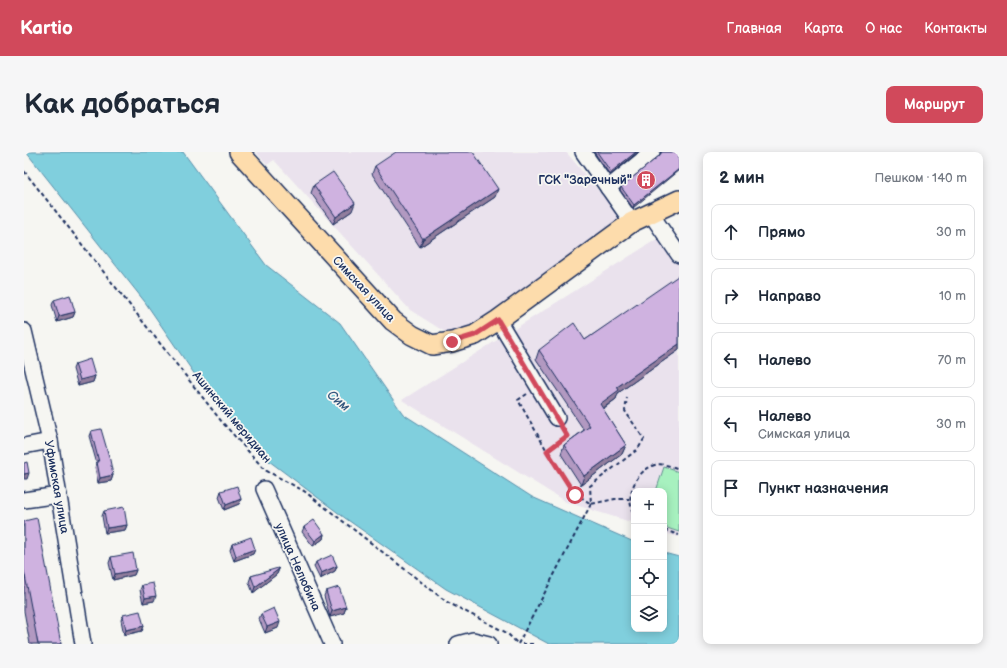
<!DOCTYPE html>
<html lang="ru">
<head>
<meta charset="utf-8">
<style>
  body { margin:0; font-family:"Balsamiq Sans",sans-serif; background:#f6f6f7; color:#1f2937 }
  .controls { position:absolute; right:12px; bottom:12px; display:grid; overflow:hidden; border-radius:8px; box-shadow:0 2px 10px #0003 }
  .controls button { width:36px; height:36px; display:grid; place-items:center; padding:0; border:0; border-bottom:1px solid #e0e1e3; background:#fff; color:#1f2937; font:20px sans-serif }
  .stop { position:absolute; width:12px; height:12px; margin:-9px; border:3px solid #d1495b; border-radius:50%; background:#fff }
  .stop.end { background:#d1495b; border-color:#fff; box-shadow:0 1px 4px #0008 }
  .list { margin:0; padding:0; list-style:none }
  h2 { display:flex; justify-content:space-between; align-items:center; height:52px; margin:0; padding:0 16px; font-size:17px }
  h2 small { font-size:13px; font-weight:400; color:#747a83 }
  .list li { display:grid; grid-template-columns:26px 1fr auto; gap:12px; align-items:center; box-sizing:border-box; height:56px; margin:0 8px 8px; padding:0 8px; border:1px solid #e0e1e3; border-radius:8px }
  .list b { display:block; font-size:15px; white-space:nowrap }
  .list p { margin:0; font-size:13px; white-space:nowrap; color:#747a83 }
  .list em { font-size:13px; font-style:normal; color:#747a83 }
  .icon { flex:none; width:22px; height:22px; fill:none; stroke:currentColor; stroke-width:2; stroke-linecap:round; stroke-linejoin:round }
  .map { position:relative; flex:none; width:655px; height:492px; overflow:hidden; border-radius:8px }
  header { display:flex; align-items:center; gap:24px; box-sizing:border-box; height:56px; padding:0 20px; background:#d1495b; color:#fff }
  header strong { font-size:19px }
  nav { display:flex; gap:22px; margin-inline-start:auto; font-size:14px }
  .intro { display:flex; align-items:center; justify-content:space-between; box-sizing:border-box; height:96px; padding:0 24px }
  h1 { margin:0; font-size:28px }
  .button { padding:10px 18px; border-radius:8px; background:#d1495b; color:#fff; font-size:14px; font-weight:700 }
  main { display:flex; gap:24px; padding:0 24px }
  aside { flex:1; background:#fff; border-radius:8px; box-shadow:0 2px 10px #0003 }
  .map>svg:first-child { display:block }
</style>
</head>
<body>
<header>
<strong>Kartio</strong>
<nav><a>Главная</a><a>Карта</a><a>О нас</a><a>Контакты</a></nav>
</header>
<div class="intro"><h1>Как добраться</h1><a class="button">Маршрут</a></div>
<main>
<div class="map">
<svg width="655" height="492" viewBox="0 0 655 492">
  <rect width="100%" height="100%" fill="#f6f6f2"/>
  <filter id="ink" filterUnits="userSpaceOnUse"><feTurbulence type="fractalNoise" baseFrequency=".025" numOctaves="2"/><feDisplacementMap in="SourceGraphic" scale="8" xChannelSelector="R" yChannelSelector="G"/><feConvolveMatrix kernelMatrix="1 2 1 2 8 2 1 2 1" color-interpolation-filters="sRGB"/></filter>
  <g filter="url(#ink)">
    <g fill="#eae2ed">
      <path d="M232,0H542L601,70L429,185L386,158L250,8L243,13Z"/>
      <path d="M644,80L655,91V385L640,381V339H610V371L542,350L378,248Z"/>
    </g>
    <path fill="#a7f1bf" stroke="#61908e" d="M640,315L655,320V380L640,375V339H632Z"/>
    <path fill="#80cfdd" stroke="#588faa" d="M2,0H159L242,113L316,171L379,262L508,345L610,390V477H640V401L655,405V492H525L422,437L321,366L233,300L178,233L121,150Z"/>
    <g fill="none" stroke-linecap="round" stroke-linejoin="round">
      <defs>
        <g id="minor">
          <path d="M559,0L608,70"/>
          <path d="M584,36L628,0"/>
          <path d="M627,62L655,103"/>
          <path d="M474,168L533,266"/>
          <path d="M0,179L26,289L59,492"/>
          <path d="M0,294L26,289"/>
          <path d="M240,337L308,492"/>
          <path d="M0,348L35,343"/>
          <path d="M434,492L449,488L465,492"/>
        </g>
        <path id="major" d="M215,0L369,169L388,183L408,193L428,190L451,183L474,168L608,70L655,48"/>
      </defs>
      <use href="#minor" stroke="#1b2f5e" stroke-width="18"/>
      <use href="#major" stroke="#1b2f5e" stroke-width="22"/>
      <g stroke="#1b2f5e" stroke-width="2" stroke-dasharray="4 3" stroke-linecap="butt">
        <path d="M0,19L198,270L241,318L280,339L423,450L483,481L494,492"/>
        <path d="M503,242L494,248L523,299"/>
        <path d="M539,277L543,284L523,299L551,343H554L567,352L591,347H605"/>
        <path d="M610,361C600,346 612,320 628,314C636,310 647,314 655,317"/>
        <path d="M640,378L655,383"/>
        <path d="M494,492L567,352L566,334L614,297L620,287L601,259L603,246"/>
        <path d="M498,492H511"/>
      </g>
      <use href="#minor" stroke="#f6f6f2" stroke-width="15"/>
      <use href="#major" stroke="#fddcac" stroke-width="19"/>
    </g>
    <g fill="#b299c1" stroke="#1b2f5e">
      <path d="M570,0H614L586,23Z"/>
      <path d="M637,0H655L609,56L596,38L597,35L635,4L637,1Z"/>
      <path d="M351,14L471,45L396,95L348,22Z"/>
      <path d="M290,33L328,59L309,72L287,41Z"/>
      <path d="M655,126V198L594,241L592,247L579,257L602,293L598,302L557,333L537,302L540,293L560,278L512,207L515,198L561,188Z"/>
      <path d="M30,148L51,160L49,165L33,170L28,153Z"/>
      <path d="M51,212L71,224L69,230L54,234L49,217Z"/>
      <path d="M67,279L89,323L87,329L74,331L71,315L73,312L65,284Z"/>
      <path d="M197,339L217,347L215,352L200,358L195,345Z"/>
      <path d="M80,359L103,373L101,378L81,381L78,364Z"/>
      <path d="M0,369L37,492H6L0,459Z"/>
      <path d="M280,375L300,382L299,387L289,394L278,380Z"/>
      <path d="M208,392L231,397L229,402L210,409L206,398Z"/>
      <path d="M87,405L112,418L110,423L89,428L85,411Z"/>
      <path d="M292,410L313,414L311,419L296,427L290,415Z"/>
      <path d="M255,417L253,422L229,441L225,430L227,424Z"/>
      <path d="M118,433L130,449L119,451L116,438Z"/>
      <path d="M302,439L322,455L320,461L306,465L300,444Z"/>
      <path d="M237,462L254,476L241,481L235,467Z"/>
      <path d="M99,463L120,474L118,479L100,483L97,468Z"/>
    </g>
    <g fill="#917d9d" stroke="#1b2f5e">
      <path d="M612,0H614L586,23L587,20Z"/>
      <path d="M655,17V18L609,56L610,53Z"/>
      <path d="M474,37L471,45L396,95L399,87Z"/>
      <path d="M331,51L328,59L309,72L312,65Z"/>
      <path d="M51,160L49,165L33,170L35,164Z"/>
      <path d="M655,192V198L594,241L592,247L572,261L576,252L593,235Z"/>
      <path d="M71,224L69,230L54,234L56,228Z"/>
      <path d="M602,293L598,302L557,333L560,324Z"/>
      <path d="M5,321L3,327H0V322Z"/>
      <path d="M89,323L87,329L74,331L76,326Z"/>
      <path d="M217,347L215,352L200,358L202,353Z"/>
      <path d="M103,373L101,378L81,381L83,376Z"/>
      <path d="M300,382L299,387L289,394L291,389Z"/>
      <path d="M231,397L229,402L210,409L212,404Z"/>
      <path d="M313,414L311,419L296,427L297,421Z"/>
      <path d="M255,417L253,422L229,441L231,435Z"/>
      <path d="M112,418L110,423L89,428L91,422Z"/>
      <path d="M132,444L130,449L119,451L121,446Z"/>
      <path d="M322,455L320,461L306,465L308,459Z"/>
      <path d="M256,470L254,476L241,481L243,475Z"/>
      <path d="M120,474L118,479L100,483L102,478Z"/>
    </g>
    <g fill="#cfb2e0" stroke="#1b2f5e">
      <path d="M372,0H449L474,37L399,87L351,14Z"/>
      <path d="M573,0H612L587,20Z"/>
      <path d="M638,0H655V17L610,53L597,35L635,4Z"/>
      <path d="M309,20L331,51L312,65L290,33Z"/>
      <path d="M654,124L655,126V192L593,235L595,238L576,252L602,293L560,324L540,293L566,274L515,198L550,171L561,188Z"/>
      <path d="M46,143L51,160L35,164L30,148Z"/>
      <path d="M66,207L71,224L56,228L51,212Z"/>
      <path d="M77,277L86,308L89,323L76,326L73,310H75L67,279Z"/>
      <path d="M3,310L5,321L0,322V311Z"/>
      <path d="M213,334L217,347L202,353L197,339Z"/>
      <path d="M100,355L103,373L83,376L80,359Z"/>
      <path d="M13,366L37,492H14L0,418V369Z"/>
      <path d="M290,368L300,382L291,389L280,375Z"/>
      <path d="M227,385L231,397L212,404L208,392Z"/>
      <path d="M109,401L112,418L91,422L87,405Z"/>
      <path d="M308,403L313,414L297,421L292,410Z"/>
      <path d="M254,416L255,417L231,435L227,424Z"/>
      <path d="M129,431L132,444L121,446L118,433Z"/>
      <path d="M315,435L322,455L308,459L302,439Z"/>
      <path d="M250,456L256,470L243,475L237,462Z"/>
      <path d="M116,459L120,474L102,478L99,463Z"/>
    </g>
  </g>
  <g fill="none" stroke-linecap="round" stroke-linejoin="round" filter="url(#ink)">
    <path stroke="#d1495b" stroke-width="5" d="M428,190L451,183L474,168L543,284L523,299L551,343"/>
  </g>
  <defs>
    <symbol id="building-disc" viewBox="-11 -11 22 22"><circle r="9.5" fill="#d1495b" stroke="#f6f6f2"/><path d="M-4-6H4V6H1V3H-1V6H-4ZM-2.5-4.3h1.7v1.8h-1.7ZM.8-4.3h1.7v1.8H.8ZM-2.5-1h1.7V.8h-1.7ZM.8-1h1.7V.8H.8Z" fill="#fff"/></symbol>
  </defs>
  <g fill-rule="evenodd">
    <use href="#building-disc" x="611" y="17" width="22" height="22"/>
  </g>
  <g text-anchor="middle" stroke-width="3.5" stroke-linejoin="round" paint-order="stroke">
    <g font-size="12" font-weight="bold" fill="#1b2f5e" stroke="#f6f6f2" text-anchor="end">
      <text x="608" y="32">ГСК "Заречный"</text>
    </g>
    <g font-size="12" fill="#1b2f5e" stroke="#f6f6f2">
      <text transform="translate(340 137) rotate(47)" y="4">Симская улица</text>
      <text transform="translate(208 265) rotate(50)" y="4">Ашинский меридиан</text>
      <text transform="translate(33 335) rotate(80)" y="4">Уфимская улица</text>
      <text transform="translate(274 415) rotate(66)" y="4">улица Нелюбина</text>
    </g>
    <g font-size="13" font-style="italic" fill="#34577e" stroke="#f6f6f2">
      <text transform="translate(315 248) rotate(39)" y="5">Сим</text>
    </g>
  </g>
</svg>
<div class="controls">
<button>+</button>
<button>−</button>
<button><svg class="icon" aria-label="locate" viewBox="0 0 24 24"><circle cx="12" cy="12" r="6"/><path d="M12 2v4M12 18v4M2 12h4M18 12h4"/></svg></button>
<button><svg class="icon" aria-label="layers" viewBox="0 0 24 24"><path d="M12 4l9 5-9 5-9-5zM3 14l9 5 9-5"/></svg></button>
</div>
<div class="stop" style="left:551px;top:343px"></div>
<div class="stop end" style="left:428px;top:190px"></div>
</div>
<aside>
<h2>2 мин<small>Пешком · 140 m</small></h2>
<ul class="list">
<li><svg class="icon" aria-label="ahead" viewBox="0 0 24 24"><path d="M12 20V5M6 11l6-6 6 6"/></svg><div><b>Прямо</b></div><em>30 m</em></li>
<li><svg class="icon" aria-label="right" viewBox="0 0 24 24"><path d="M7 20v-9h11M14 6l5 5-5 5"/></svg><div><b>Направо</b></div><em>10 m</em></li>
<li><svg class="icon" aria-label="left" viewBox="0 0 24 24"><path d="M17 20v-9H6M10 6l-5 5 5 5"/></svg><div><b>Налево</b></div><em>70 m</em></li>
<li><svg class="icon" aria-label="left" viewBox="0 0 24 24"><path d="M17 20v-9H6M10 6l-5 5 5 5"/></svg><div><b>Налево</b><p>Симская улица</p></div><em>30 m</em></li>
<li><svg class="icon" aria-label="arrive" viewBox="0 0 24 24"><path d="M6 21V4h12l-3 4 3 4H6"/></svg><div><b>Пункт назначения</b></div></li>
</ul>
</aside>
</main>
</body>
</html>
